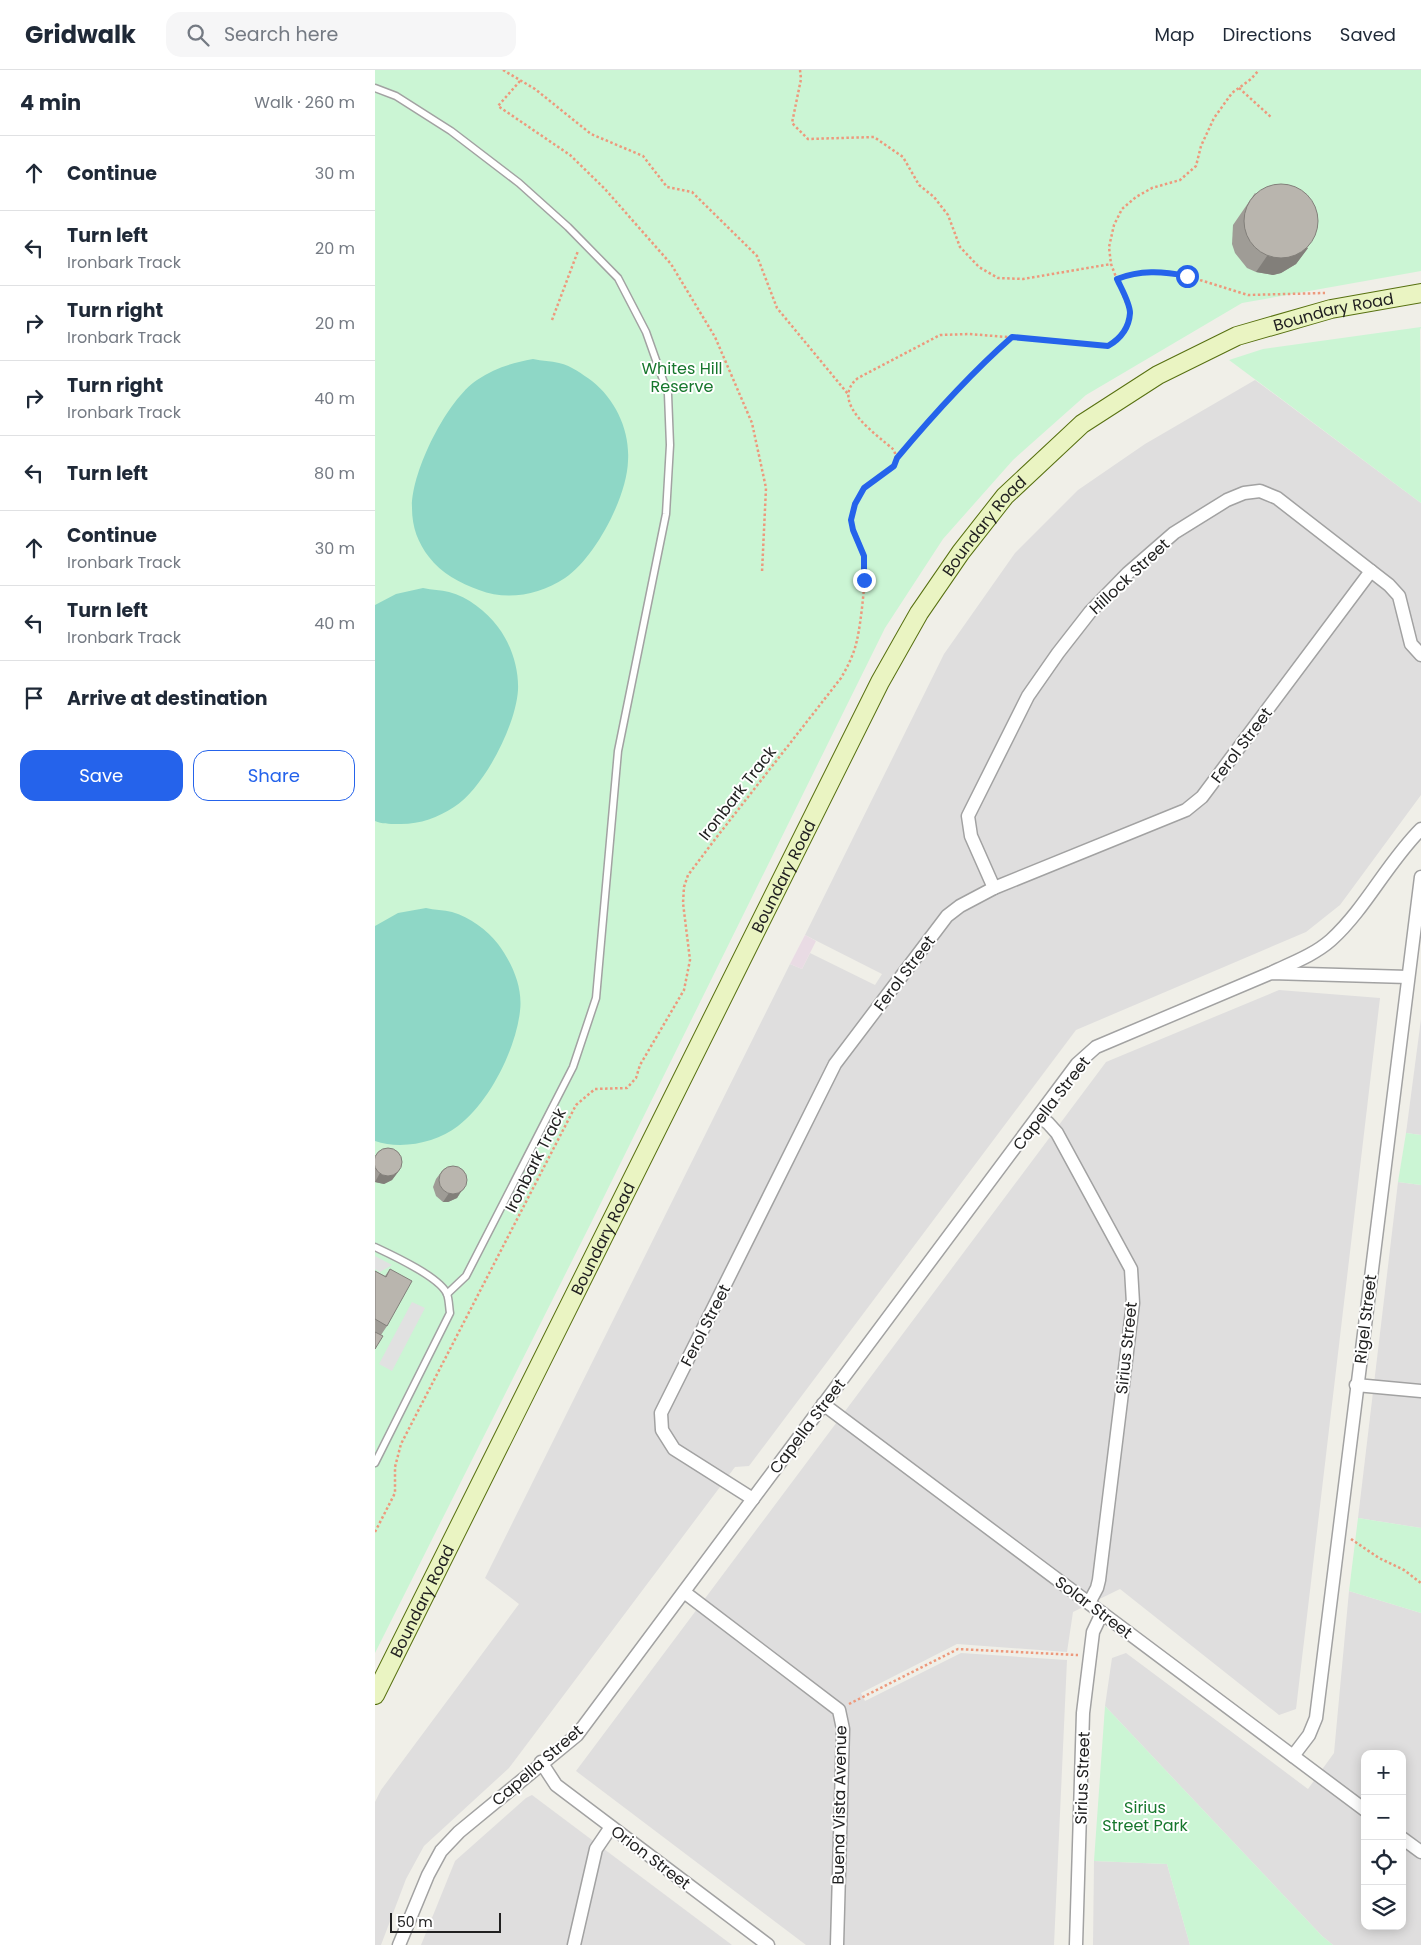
<!DOCTYPE html>
<html lang="en">
<head>
<meta charset="utf-8">
<style>
  body { margin:0; font-family:Poppins,sans-serif; background:#f6f6f7; color:#1f2937 }
  .controls { position:absolute; right:15px; bottom:15px; display:grid; overflow:hidden; border-radius:10px; box-shadow:0 2px 12px #0003 }
  .controls button { width:45px; height:45px; display:grid; place-items:center; padding:0; border:0; border-bottom:1px solid #e0e1e3; background:#fff; color:#1f2937; font:25px sans-serif }
  .scale { position:absolute; left:15px; bottom:12px; width:111px; box-sizing:border-box; padding-left:5px; border:2px solid #212121; border-top:0; font-size:14px; line-height:18px; white-space:nowrap; color:#212121; -webkit-text-stroke:4px #fff; paint-order:stroke }
  .stop { position:absolute; width:15px; height:15px; margin:-11px; border:4px solid #2563eb; border-radius:50%; background:#fff }
  .stop.end { background:#2563eb; border-color:#fff; box-shadow:0 1px 5px #0008 }
  .list { margin:0; padding:0; list-style:none }
  h2 { display:flex; justify-content:space-between; align-items:center; height:65px; margin:0; padding:0 20px; font-size:21px }
  h2 small { font-size:16px; font-weight:400; color:#747a83 }
  .list li { display:grid; grid-template-columns:32px 1fr auto; gap:15px; align-items:center; box-sizing:border-box; height:75px; padding:0 20px; border-top:1px solid #e0e1e3 }
  .list b { display:block; font-size:19px; white-space:nowrap }
  .list p { margin:0; font-size:16px; white-space:nowrap; color:#747a83 }
  .list em { font-size:16px; font-style:normal; color:#747a83 }
  .actions { display:flex; gap:10px; padding:15px 20px }
  .actions a { flex:1; padding:11px 0; border:1px solid #2563eb; border-radius:15px; text-align:center; font-size:18px; color:#2563eb }
  .actions .main { background:#2563eb; color:#fff }
  .icon { flex:none; width:28px; height:28px; fill:none; stroke:currentColor; stroke-width:2; stroke-linecap:round; stroke-linejoin:round }
  .map { position:relative; flex:none; width:1046px; height:1875px; overflow:hidden }
  header { display:flex; align-items:center; gap:30px; box-sizing:border-box; height:70px; padding:0 25px; background:#fff; border-bottom:1px solid #e0e1e3 }
  header strong { font-size:24px }
  nav { display:flex; gap:28px; margin-inline-start:auto; font-size:18px }
  .search { width:350px; height:45px; background:#f6f6f7; display:flex; align-items:center; gap:12px; box-sizing:border-box; padding:0 18px; border-radius:15px; color:#747a83; font-size:19px }
  main { display:flex }
  aside { flex:1; background:#fff }
  .map>svg:first-child { display:block }
</style>
</head>
<body>
<header>
<strong>Gridwalk</strong>
<div class="search"><svg class="icon" aria-label="search" viewBox="0 0 24 24"><circle cx="10" cy="10" r="6"/><path d="M15 15l6 6"/></svg>Search here</div>
<nav><a>Map</a><a>Directions</a><a>Saved</a></nav>
</header>
<main>
<aside>
<h2>4 min<small>Walk · 260 m</small></h2>
<ul class="list">
<li><svg class="icon" aria-label="ahead" viewBox="0 0 24 24"><path d="M12 20V5M6 11l6-6 6 6"/></svg><div><b>Continue</b></div><em>30 m</em></li>
<li><svg class="icon" aria-label="left" viewBox="0 0 24 24"><path d="M17 20v-9H6M10 6l-5 5 5 5"/></svg><div><b>Turn left</b><p>Ironbark Track</p></div><em>20 m</em></li>
<li><svg class="icon" aria-label="right" viewBox="0 0 24 24"><path d="M7 20v-9h11M14 6l5 5-5 5"/></svg><div><b>Turn right</b><p>Ironbark Track</p></div><em>20 m</em></li>
<li><svg class="icon" aria-label="right" viewBox="0 0 24 24"><path d="M7 20v-9h11M14 6l5 5-5 5"/></svg><div><b>Turn right</b><p>Ironbark Track</p></div><em>40 m</em></li>
<li><svg class="icon" aria-label="left" viewBox="0 0 24 24"><path d="M17 20v-9H6M10 6l-5 5 5 5"/></svg><div><b>Turn left</b></div><em>80 m</em></li>
<li><svg class="icon" aria-label="ahead" viewBox="0 0 24 24"><path d="M12 20V5M6 11l6-6 6 6"/></svg><div><b>Continue</b><p>Ironbark Track</p></div><em>30 m</em></li>
<li><svg class="icon" aria-label="left" viewBox="0 0 24 24"><path d="M17 20v-9H6M10 6l-5 5 5 5"/></svg><div><b>Turn left</b><p>Ironbark Track</p></div><em>40 m</em></li>
<li><svg class="icon" aria-label="arrive" viewBox="0 0 24 24"><path d="M6 21V4h12l-3 4 3 4H6"/></svg><div><b>Arrive at destination</b></div></li>
</ul>
<div class="actions"><a class="main">Save</a><a>Share</a></div>
</aside>
<div class="map">
<svg width="1046" height="1875" viewBox="0 0 1046 1875">
  <rect width="100%" height="100%" fill="#f0efe8"/>
  <g fill="#dfdede" fill-rule="evenodd">
    <path d="M880,310L1046,433V725L965,835L931,862L701,960L374,1396L360,1397L134,1698L49,1776L31,1809L6,1875H0V1732L6,1720L144,1534L110,1508L415,894L427,899L435,883L500,915L507,904L430,865L569,584L640,483L703,420L770,374Z"/>
    <path d="M904,920L1005,928L921,1639L904,1645L745,1519L698,1542L692,1582L582,1574L486,1623L490,1631L586,1583L692,1590L679,1875H431L201,1701L731,992Z"/>
    <path d="M1046,949V1065L1031,1063Z"/>
    <path d="M1023,1112L1046,1115V1458L983,1448Z"/>
    <path d="M974,1521L1046,1543V1875H958L947,1866L730,1636L737,1588L751,1583L933,1719L959,1683ZM990,1684H1027V1856H990Z"/>
    <path d="M157,1725L357,1875H46L80,1791L151,1728Z"/>
    <path d="M719,1791L792,1794L815,1875H718Z"/>
  </g>
  <path fill="#e9dbe4" d="M430,865L441,871L427,899L415,894Z"/>
  <g fill="#cbf5d4">
    <path d="M0,0H1046V201L867,233L711,325L638,390L568,469L510,558L215,1155L0,1583Z"/>
    <path d="M1046,257L1045,260L1046,433L854,290L888,279Z"/>
    <path d="M1031,1063L1046,1065V1115L1023,1112Z"/>
    <path d="M983,1448L1046,1458V1543L974,1521Z"/>
    <path d="M730,1636L947,1866L958,1875H815L792,1794L719,1791Z"/>
  </g>
  <g fill="#8ed7c6">
    <path d="M158,289C167,291 176,291 184,293C197,296 207,304 217,311C241,330 255,361 253,391C252,427 220,488 190,508C164,525 132,531 104,520C85,513 66,503 54,487C43,473 37,457 37,438C36,402 72,330 102,310C120,298 137,293 158,289Z"/>
    <path d="M48,518C57,520 66,520 74,522C93,527 111,541 123,557C136,574 144,598 143,620C141,655 109,718 79,737C62,748 43,755 22,754C14,754 7,754 0,751V535L21,524Z"/>
    <path d="M51,838C59,840 69,840 77,842C95,847 112,860 123,874C137,893 148,917 145,941C141,979 114,1033 83,1056C61,1073 26,1080 0,1071V856L23,843Z"/>
  </g>
  <g fill="#e1e1e1">
    <path d="M0,1186L17,1195L5,1202L0,1199Z"/>
    <path d="M37,1232L50,1238L17,1301L4,1294Z"/>
  </g>
  <g fill="none" stroke-linecap="round" stroke-linejoin="round">
    <defs>
      <g id="lane">
        <path d="M0,18L21,26L76,61L144,113L193,157L243,208L271,262L293,324L295,375L291,444L243,681L221,928L198,997L91,1206L72,1224"/>
        <path d="M0,1177C17,1185 65,1207 72,1224C74,1229 74,1237 75,1243L0,1393"/>
      </g>
      <g id="street">
        <path d="M619,818L596,766L593,746L653,626L683,583L715,542L753,503L799,463L852,430L869,423L885,421L902,428L1014,515L1024,526L1036,574L1046,585"/>
        <path d="M898,902C917,893 939,885 956,870C991,838 1012,793 1046,759"/>
        <path d="M664,1047L673,1053L682,1063L756,1199L758,1233L724,1510L722,1518L714,1533"/>
        <path d="M981,1315L1046,1321"/>
        <path d="M448,1334L990,1740"/>
        <path d="M378,1429L299,1379L287,1360L286,1343L460,994L572,846L585,836L619,818L811,740L827,727L996,501"/>
        <path d="M309,1522L464,1640L468,1659L462,1875"/>
        <path d="M918,1686L934,1665L941,1648L1046,807"/>
        <path d="M166,1692L181,1715L393,1875"/>
        <path d="M1027,1768L1046,1782"/>
        <path d="M24,1875L53,1805L66,1781L84,1762L202,1665L702,994L721,977L896,903L1033,907"/>
        <path d="M199,1875L221,1779L236,1757"/>
        <path d="M701,1875L708,1643L718,1562L727,1543"/>
      </g>
      <g id="secondary">
        <path id="s1" d="M0,1625L505,612L544,543L586,482L630,426L707,354L783,305L862,266L956,239L1046,223"/>
      </g>
    </defs>
    <use href="#lane" stroke="#a2a2a2" stroke-width="9"/>
    <use href="#street" stroke="#a2a2a2" stroke-width="15"/>
    <use href="#secondary" stroke="#577010" stroke-width="20"/>
    <g stroke="#ed997c" stroke-width="2.5" stroke-dasharray="2.5 2.5" stroke-linecap="butt">
      <path d="M128,0L160,19L216,64L268,86L292,117L317,122L382,186L402,238L473,324"/>
      <path d="M425,0L426,9L417,53L433,69L499,67L528,87L544,115L559,127L573,145L585,177L604,197L623,208L648,209L736,194"/>
      <path d="M145,11L123,36L195,85L229,118L296,194L340,267L377,353L391,418L387,502"/>
      <path d="M864,18L897,48"/>
      <path d="M742,209L768,202H791L812,206L873,225L950,223"/>
      <path d="M177,250L203,181"/>
      <path d="M522,387C559,345 595,304 637,267"/>
      <path d="M0,1462L20,1423V1397L26,1374L201,1035L220,1019L252,1018L261,1008L265,995L309,920L315,890L308,833L309,817L313,805L341,768L466,608C473,596 479,584 482,570C486,553 492,501 489,486C485,465 471,457 480,434C482,429 486,422 489,418C501,406 527,401 519,380C501,364 453,332 483,308L565,265L594,264L733,275L742,271L749,262L755,243L736,194L734,177L739,155L747,139L761,127L777,118L805,110L821,96L826,76L839,48L857,23L876,9L884,0"/>
      <path d="M976,1469L1004,1488L1029,1500L1046,1513"/>
      <path d="M474,1634L583,1579L703,1585"/>
    </g>
    <use href="#lane" stroke="#fff" stroke-width="6"/>
    <use href="#street" stroke="#fff" stroke-width="12"/>
    <use href="#secondary" stroke="#eaf4c2" stroke-width="18"/>
  </g>
  <g fill="#9f9c96">
    <path d="M880,123L933,178L921,194L906,203L898,205L881,202L872,198L860,183L857,174L858,155Z"/>
    <path d="M3,1083L23,1102L17,1110L9,1114L0,1112V1087Z"/>
    <path d="M67,1101L87,1120L82,1128L73,1132H68L61,1126L58,1117L61,1109Z"/>
    <path d="M15,1199L12,1256L6,1265L0,1279V1201L10,1206Z"/>
  </g>
  <g fill="#827f7a">
    <path d="M933,178L921,194L906,203L898,205L881,202L892,186Z"/>
    <path d="M23,1102L17,1110L9,1114L0,1112L5,1103Z"/>
    <path d="M87,1120L82,1128L73,1132H68L74,1123Z"/>
  </g>
  <g fill="#b9b5ae" stroke="#827f7a">
    <circle cx="906" cy="151" r="37"/>
    <circle cx="13" cy="1092" r="14"/>
    <circle cx="78" cy="1110" r="14"/>
    <path d="M15,1199L37,1211L12,1256L0,1249V1201L11,1207Z"/>
    <path d="M0,1262L8,1266L0,1279Z"/>
  </g>
  <g fill="none" stroke-linecap="round" stroke-linejoin="round">
    <path stroke="#2563eb" stroke-width="6" d="M489,510V486L478,460L476,450L480,434L489,418L519,396L522,388C558,345 595,304 637,267L733,276C745,269 754,258 755,243C755,233 746,218 742,209C765,200 787,201 812,206"/>
  </g>
  <g text-anchor="middle" stroke-width="4" stroke-linejoin="round" paint-order="stroke">
    <g font-size="16" fill="#212121" stroke="#fff">
      <text dy="6" stroke="none"><textPath href="#s1" startOffset="1740">Boundary Road</textPath></text>
      <text dy="6" stroke="none"><textPath href="#s1" startOffset="1320">Boundary Road</textPath></text>
      <text transform="translate(754 506) rotate(-43)" y="6">Hillock Street</text>
      <text transform="translate(866 675) rotate(-53)" y="6">Ferol Street</text>
      <text transform="translate(362 723) rotate(-52)" y="6">Ironbark Track</text>
      <text dy="6" stroke="none"><textPath href="#s1" startOffset="915">Boundary Road</textPath></text>
      <text transform="translate(529 903) rotate(-53)" y="6">Ferol Street</text>
      <text transform="translate(676 1033) rotate(-52)" y="6">Capella Street</text>
      <text transform="translate(160 1090) rotate(-63)" y="6">Ironbark Track</text>
      <text dy="6" stroke="none"><textPath href="#s1" startOffset="510">Boundary Road</textPath></text>
      <text transform="translate(990 1249) rotate(-83)" y="6">Rigel Street</text>
      <text transform="translate(330 1255) rotate(-63)" y="6">Ferol Street</text>
      <text transform="translate(751 1278) rotate(-84)" y="6">Sirius Street</text>
      <text transform="translate(432 1356) rotate(-53)" y="6">Capella Street</text>
      <text dy="6" stroke="none"><textPath href="#s1" startOffset="105">Boundary Road</textPath></text>
      <text transform="translate(719 1537) rotate(37)" y="6">Solar Street</text>
      <text transform="translate(162 1695) rotate(-41)" y="6">Capella Street</text>
      <text transform="translate(707 1708) rotate(-88)" y="6">Sirius Street</text>
      <text transform="translate(464 1735) rotate(-89)" y="6">Buena Vista Avenue</text>
      <text transform="translate(276 1787) rotate(37)" y="6">Orion Street</text>
    </g>
    <g font-size="16" fill="#17772d" stroke="#fff">
      <text x="307" y="304">Whites Hill<tspan x="307" dy="18">Reserve</tspan></text>
      <text x="770" y="1743">Sirius<tspan x="770" dy="18">Street Park</tspan></text>
    </g>
  </g>
</svg>
<div class="controls">
<button>+</button>
<button>−</button>
<button><svg class="icon" aria-label="locate" viewBox="0 0 24 24"><circle cx="12" cy="12" r="6"/><path d="M12 2v4M12 18v4M2 12h4M18 12h4"/></svg></button>
<button><svg class="icon" aria-label="layers" viewBox="0 0 24 24"><path d="M12 4l9 5-9 5-9-5zM3 14l9 5 9-5"/></svg></button>
</div>
<div class="scale">50 m</div>
<div class="stop" style="left:812px;top:206px"></div>
<div class="stop end" style="left:489px;top:510px"></div>
</div>
</main>
</body>
</html>
